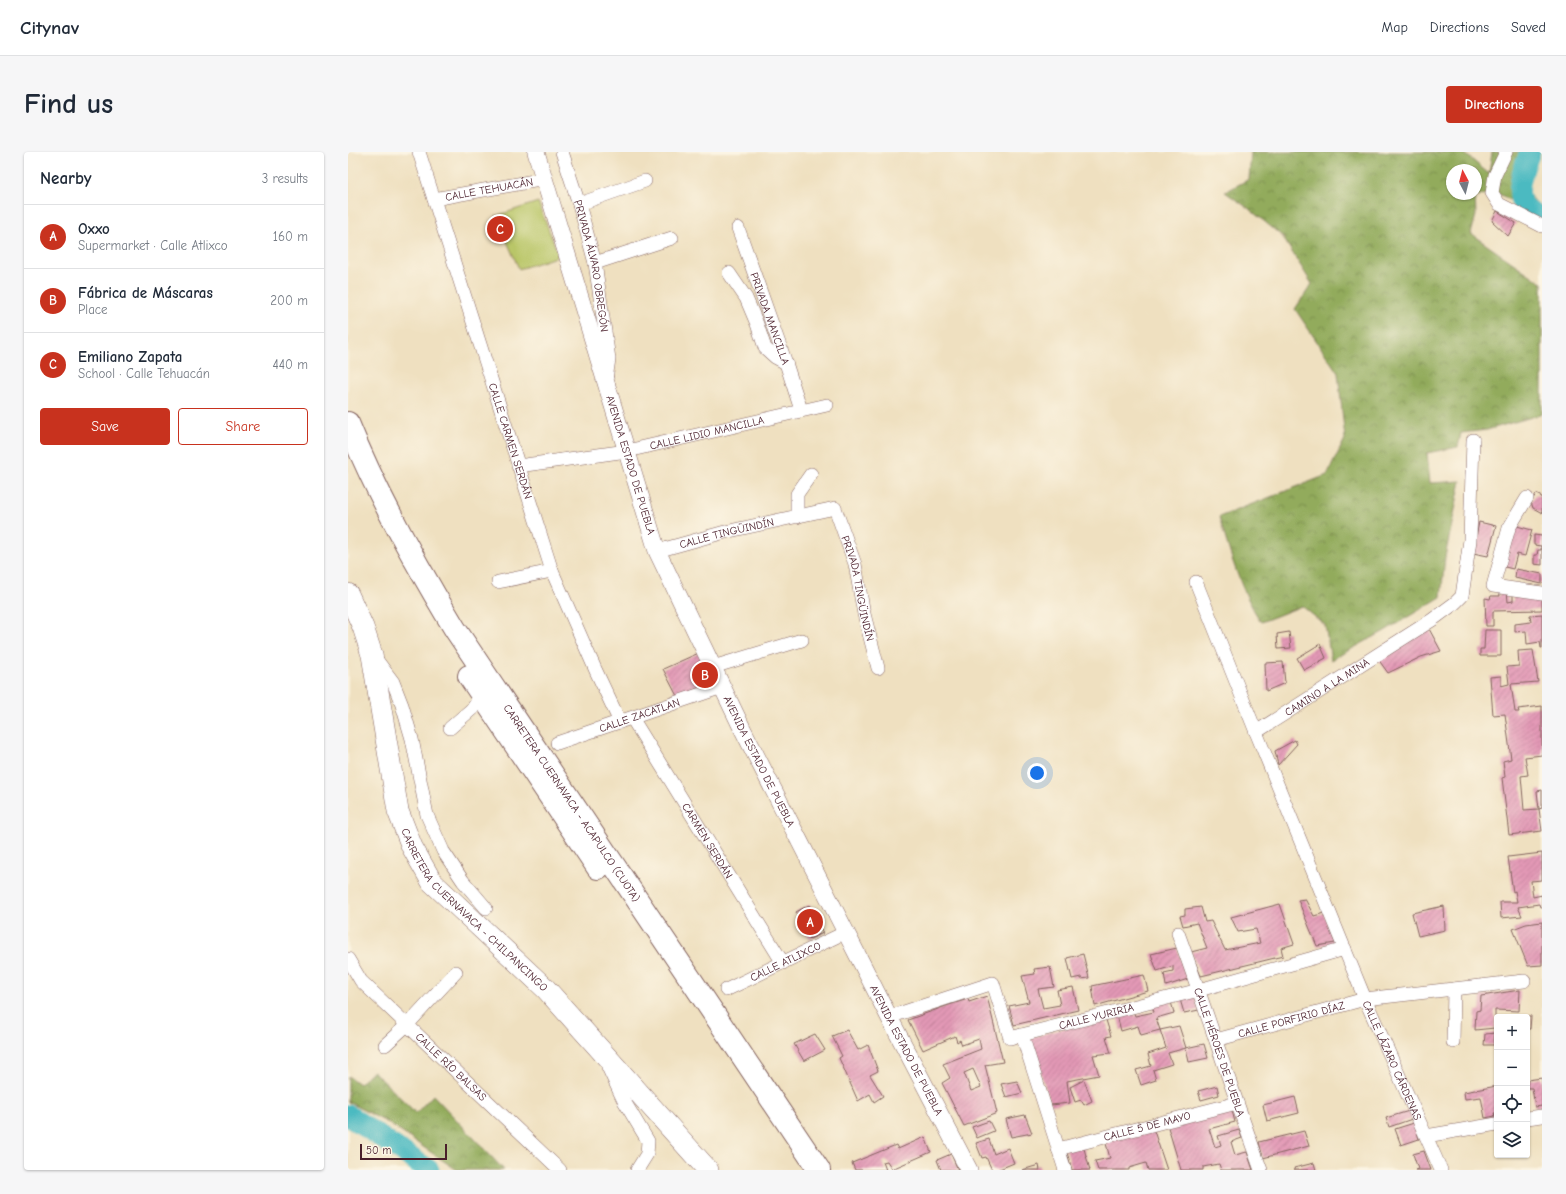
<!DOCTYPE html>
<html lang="en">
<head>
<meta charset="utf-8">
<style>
  body { margin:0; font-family:"Comic Neue",sans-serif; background:#f6f6f7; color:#1f2937 }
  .controls { position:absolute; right:12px; bottom:12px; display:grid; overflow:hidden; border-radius:4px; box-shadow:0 1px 3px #0004 }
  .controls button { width:36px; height:36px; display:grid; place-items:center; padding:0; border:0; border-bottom:1px solid #e0e1e3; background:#fff; color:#1f2937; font:20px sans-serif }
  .compass { position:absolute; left:1098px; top:12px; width:36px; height:36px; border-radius:50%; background:#fff; box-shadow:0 1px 3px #0004; rotate:353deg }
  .scale { position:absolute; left:12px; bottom:10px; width:87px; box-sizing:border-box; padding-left:4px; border:2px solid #4a1f2b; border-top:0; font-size:11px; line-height:14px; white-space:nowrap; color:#4a1f2b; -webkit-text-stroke:3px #fcf5e5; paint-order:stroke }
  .you { position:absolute; left:689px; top:621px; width:14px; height:14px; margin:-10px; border:3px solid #fff; border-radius:50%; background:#1a73e8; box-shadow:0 0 0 6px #1a73e833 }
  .badge { display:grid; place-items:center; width:26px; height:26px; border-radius:50%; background:#c8321e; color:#fff; font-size:13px; font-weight:700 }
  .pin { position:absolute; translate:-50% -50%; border:2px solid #fff; box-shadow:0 1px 4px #0006 }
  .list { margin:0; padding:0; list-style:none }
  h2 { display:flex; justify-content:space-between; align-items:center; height:52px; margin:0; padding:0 16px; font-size:17px }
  h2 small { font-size:13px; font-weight:400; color:#747a83 }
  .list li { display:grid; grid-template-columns:26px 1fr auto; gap:12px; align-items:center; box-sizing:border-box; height:64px; padding:0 16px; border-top:1px solid #e0e1e3 }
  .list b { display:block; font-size:15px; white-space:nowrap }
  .list p { margin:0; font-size:13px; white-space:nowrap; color:#747a83 }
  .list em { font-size:13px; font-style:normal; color:#747a83 }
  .actions { display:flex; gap:8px; padding:12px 16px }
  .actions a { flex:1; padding:9px 0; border:1px solid #c8321e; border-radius:4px; text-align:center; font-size:14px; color:#c8321e }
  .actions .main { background:#c8321e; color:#fff }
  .icon { flex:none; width:22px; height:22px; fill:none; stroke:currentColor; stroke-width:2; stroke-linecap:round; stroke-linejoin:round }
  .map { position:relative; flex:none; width:1194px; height:1018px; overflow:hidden; border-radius:4px }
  header { display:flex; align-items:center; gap:24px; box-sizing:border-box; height:56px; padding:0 20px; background:#fff; border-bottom:1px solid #e0e1e3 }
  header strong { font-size:19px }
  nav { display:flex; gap:22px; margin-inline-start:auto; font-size:14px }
  .intro { display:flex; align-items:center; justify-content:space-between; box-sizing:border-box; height:96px; padding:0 24px }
  h1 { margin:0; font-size:28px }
  .button { padding:10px 18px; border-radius:4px; background:#c8321e; color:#fff; font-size:14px; font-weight:700 }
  main { display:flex; gap:24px; padding:0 24px }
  aside { flex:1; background:#fff; border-radius:4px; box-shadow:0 1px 3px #0004 }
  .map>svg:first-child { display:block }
</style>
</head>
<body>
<header>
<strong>Citynav</strong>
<nav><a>Map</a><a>Directions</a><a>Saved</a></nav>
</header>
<div class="intro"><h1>Find us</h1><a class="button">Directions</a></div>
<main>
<aside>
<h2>Nearby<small>3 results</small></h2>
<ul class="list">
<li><span class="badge">A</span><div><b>Oxxo</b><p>Supermarket · Calle Atlixco</p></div><em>160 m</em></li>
<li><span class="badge">B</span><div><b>Fábrica de Máscaras</b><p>Place</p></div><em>200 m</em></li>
<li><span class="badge">C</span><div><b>Emiliano Zapata</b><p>School · Calle Tehuacán</p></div><em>440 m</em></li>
</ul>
<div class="actions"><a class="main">Save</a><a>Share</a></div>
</aside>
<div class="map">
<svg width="1194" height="1018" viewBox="0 0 1194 1018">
  <defs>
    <pattern id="forest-crowns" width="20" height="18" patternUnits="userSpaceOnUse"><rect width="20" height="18" fill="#92ab5c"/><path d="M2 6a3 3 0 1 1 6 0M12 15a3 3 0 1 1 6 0" fill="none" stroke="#798b4c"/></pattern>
    <pattern id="building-hatch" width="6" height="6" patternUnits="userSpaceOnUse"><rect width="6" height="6" fill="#e399b6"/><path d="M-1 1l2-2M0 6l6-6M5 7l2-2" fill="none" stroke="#ba7c94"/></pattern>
  </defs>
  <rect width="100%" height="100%" fill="#fcf5e5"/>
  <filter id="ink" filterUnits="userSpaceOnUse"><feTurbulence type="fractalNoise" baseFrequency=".025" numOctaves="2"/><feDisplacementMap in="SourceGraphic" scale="8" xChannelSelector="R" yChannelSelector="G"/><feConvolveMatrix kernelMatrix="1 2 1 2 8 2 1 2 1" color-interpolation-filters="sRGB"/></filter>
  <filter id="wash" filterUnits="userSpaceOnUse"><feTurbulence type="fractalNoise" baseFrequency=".012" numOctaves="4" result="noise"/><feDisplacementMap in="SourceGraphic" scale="16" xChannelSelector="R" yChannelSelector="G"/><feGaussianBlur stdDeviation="0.9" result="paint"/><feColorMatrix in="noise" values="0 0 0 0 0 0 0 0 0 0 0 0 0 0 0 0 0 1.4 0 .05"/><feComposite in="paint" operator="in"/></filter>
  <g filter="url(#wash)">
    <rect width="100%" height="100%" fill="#efe0c0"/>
    <g fill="url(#forest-crowns)" stroke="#6e6544" fill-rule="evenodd">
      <path d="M903,0H1115L1141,22L1144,0H1191L1181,31V43L1188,52L1194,54V68L1173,61L1166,50L1149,41L1127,44L1128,63L1123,82L1194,131V262L1139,278L1113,281L1110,295L1079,301L1082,331L1113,329L1097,405L1093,445L1035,480L983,508L977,473L954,454L913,470C892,438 882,401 871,365L979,323L997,287L990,221L947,157L964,132L934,84L900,56L877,40L901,27ZM1104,18H1128V42H1104Z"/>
      <path d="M25,919L68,961L85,943L156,1018H109L40,971L0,950V924L11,932Z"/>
    </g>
    <path fill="#b9c667" stroke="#827249" d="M190,50L211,104L171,117L148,64Z"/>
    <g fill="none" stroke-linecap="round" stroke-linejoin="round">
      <g stroke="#4bbac1" stroke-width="21">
        <path d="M1182,0C1173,23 1159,56 1194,65"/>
        <path d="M0,963L81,1018"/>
      </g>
    </g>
    <g id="blocks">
      <g fill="url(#building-hatch)" fill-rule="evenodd">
        <path d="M1149,59L1168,71L1160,84L1144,69Z"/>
        <path d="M1188,342L1194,345V361L1185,356L1183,350Z"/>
        <path d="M1131,370L1148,374L1140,404L1125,401Z"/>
        <path d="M1165,373L1184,378L1177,404L1169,402L1165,417L1153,414Z"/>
        <path d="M1186,383L1194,384V413L1186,412V403H1189L1190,398H1193V394L1186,393Z"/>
        <path d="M1168,417L1194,422V432L1167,426Z"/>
        <path d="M1151,437L1159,439L1160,450L1165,449V439L1194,444V458L1145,459V474H1138L1137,446L1142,447L1143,444H1152Z"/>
        <path d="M1194,462V496H1193L1192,490L1179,492L1178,479L1167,480V472L1183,470L1182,463Z"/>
        <path d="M1080,475L1093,499L1073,505L1040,521L1030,507Z"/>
        <path d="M1137,478H1153V504H1132V497H1136Z"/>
        <path d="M941,480L943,496L930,497L929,482Z"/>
        <path d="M972,492L978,506L956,518L949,506Z"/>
        <path d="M1185,498L1190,530L1163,532L1167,560H1171L1170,557L1194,554V603L1177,605L1180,623L1173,624L1176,658L1191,657L1189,639L1194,638V656L1191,657L1194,679L1161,683L1154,626L1157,625L1155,609L1163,607L1157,562L1145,563L1142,525L1153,524V534L1161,532L1159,515L1171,514L1170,499Z"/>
        <path d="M353,500L367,530L329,544L315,517Z"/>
        <path d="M935,510L937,531L918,539L917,511Z"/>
        <path d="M947,588L949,592L930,613L927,599Z"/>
        <path d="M1194,701V728L1183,729L1185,745L1194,743V755H1192L1191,752L1170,755L1174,764L1153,766L1152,750H1169L1167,739L1165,740L1160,705Z"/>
        <path d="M957,747L966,764L976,761L987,791L969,794L950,748Z"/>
        <path d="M932,752L946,792L933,796L935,804L853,824L843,800L859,796L849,771L835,774L832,764L837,763V757L853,755L857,770L863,769L877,798L912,791L908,777L890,780L883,765Z"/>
        <path d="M461,753L475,781L462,787L448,760Z"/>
        <path d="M1096,754L1097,778L1070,784L1064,761Z"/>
        <path d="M1194,770V813L1180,814L1165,777L1178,772Z"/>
        <path d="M829,796L840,827L818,834L816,821L825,819V814L809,819L803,802Z"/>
        <path d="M735,802L741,826L733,827V825L724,827L719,806Z"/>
        <path d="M702,815L706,835L690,837L695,856L712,853L709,838L725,835L730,858L666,873L661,854L681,850L674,824L687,822L686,817Z"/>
        <path d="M796,823L800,839L747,854L744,834Z"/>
        <path d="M1172,838L1171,859L1147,858V876L1127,878L1128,859L1132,858L1133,844Z"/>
        <path d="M845,841L851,858L836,861L831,844Z"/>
        <path d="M639,844L655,910L637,913L649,961L616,974L594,931L602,926L595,912L633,897L631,887L614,893L612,888L609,890L607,884L575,898L560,868L598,854L620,847L621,850ZM625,917L633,935L623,939L616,921Z"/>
        <path d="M822,846L826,861L808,866L812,878L793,883L790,874L773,879L769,863L785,859L787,864L806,860L803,852Z"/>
        <path d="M1179,864H1183L1182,877H1179Z"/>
        <path d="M757,865L763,884L758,885L763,901L745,903L751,923L719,929L722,951L703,953L681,886Z"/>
        <path d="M831,874L838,896L856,892L860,906L841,910L838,896L820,901L824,912L805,918L808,928L793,933L788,918L803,914L800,902L818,896L812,878Z"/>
        <path d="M499,878L510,898L520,893L530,919L522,923L535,944L526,950L522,942L510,949L491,906L494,904L484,884Z"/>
        <path d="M1147,881L1146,893H1136L1137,882Z"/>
        <path d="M467,882L477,898L456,909L446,892Z"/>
        <path d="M1194,926V954L1187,955L1184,936H1179V928Z"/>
        <path d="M736,928L744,949L736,953L733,948L727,950L722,935Z"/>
        <path d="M669,929L674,941L658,945L653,932Z"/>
        <path d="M869,934L871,943L853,948L850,939Z"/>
        <path d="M1149,934V961H1146L1147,964L1137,966L1133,945L1117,947L1116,940Z"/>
        <path d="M947,945L951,961L919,969L915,953Z"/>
        <path d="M883,955L887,970L861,977L867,995L873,993L870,984L891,978L894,986L883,990L887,1003L899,1000L905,1018H873L871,1012L855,1015V1018H833L819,972Z"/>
        <path d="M1061,959L1064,967L1041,975L1038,966Z"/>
        <path d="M677,963L684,981L663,985L658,967Z"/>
        <path d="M641,969L646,979L629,986L624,975Z"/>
        <path d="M1066,971L1071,987L1053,993L1047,977Z"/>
        <path d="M805,976L819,1018H800L798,1011L781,1016V1018H750L747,1009L762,1006L757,988Z"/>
        <path d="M956,979L961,994L915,1006L911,990Z"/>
        <path d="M577,985L583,1000L544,1017L539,1009L535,1010L538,1018H507L504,1011L548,993L550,997Z"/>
        <path d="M641,987L646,1002L660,996L666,1011L649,1018H644L638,1005L634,1006L628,991Z"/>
        <path d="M735,993L742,1018H724L718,997Z"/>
        <path d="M1076,999L1083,1018H1067L1070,1017L1065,1002Z"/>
        <path d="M603,1002L610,1018H593L589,1008Z"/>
        <path d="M966,1011L968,1018H947L946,1016Z"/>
        <path d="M691,1013L692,1018H674Z"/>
      </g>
    </g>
  </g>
  <g filter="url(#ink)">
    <use href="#blocks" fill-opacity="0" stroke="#84635f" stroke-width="1"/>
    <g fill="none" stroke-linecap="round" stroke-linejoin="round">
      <defs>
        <g id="minor">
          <path id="s1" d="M71,0L204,419L248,519L272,570"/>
          <path id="s2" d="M214,0L231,52L247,111L261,207L258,227"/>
          <path d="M1158,0L1147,23L1144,41L1151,52L1194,74"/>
          <path id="s3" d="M86,47L197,27"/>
          <path d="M231,52L297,29"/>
          <path id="s4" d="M390,76L438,211L453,258"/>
          <path d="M247,111L324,86"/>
          <path d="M381,121L398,146L409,172L417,196L427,205L438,211"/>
          <path id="s5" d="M170,314L279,299L479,253"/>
          <path d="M1179,346L1161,376L1145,434L1194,441"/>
          <path d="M449,365V342L463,322"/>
          <path id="s6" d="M309,399L377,380L487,356L507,412L516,462L530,516"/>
          <path d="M150,430L204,419"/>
          <path id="s7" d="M848,430L908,580L1017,847L1093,1018"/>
          <path d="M27,506L45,530L54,553L64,587L79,663L95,699L115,729L138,756"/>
          <path d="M365,515L454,488"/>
          <path id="s8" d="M284,566L435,811"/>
          <path d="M102,576L125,556L134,543"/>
          <path id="s9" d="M908,580L1084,468L1107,451L1114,444L1122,388L1125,288"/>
          <path id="s10" d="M209,591L374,535"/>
          <path id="s11" d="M830,781C859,860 884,939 913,1018"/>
          <path id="s12" d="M0,807L13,829L212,1018"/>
          <path id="s13" d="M378,838L498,780"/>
          <path id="s14" d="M541,865L645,831L662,886L851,838L997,797"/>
          <path d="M674,883L717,1018"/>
          <path id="s15" d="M868,888L1017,847L1176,829"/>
          <path d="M1105,890L1106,837"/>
          <path d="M37,893L60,872L108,820"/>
          <path d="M260,915L276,949L300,989L299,1002L289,1018"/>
          <path d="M1179,966L1194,964"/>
          <path d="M1078,984L1149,972"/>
          <path id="s16" d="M710,997L889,951"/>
        </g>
        <g id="tertiary">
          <path id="s17" d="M188,0L309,399L394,576L541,865L621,1018"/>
        </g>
        <g id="primary">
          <path id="s18" d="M0,442L15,475L24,503L50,659L64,695L84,730L198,837L360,1018"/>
        </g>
        <g id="motorway">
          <path id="s19" d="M0,271C29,343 67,411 107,477L471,1018"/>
          <path d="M121,524L250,716"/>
        </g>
      </defs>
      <use href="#minor" stroke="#84635f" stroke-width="14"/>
      <use href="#tertiary" stroke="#84635f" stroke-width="18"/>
      <use href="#primary" stroke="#84635f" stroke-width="22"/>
      <use href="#motorway" stroke="#84635f" stroke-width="24"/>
      <use href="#minor" stroke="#fff" stroke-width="13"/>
      <use href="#tertiary" stroke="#fff" stroke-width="17"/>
      <use href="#primary" stroke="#fff" stroke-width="21"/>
      <use href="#motorway" stroke="#fff" stroke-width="22"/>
    </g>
  </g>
  <g text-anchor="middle" stroke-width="3" stroke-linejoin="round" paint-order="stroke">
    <g font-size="11" fill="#4a1f2b" stroke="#fcf5e5">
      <text dy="4" stroke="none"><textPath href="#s3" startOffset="56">CALLE TEHUACÁN</textPath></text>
      <text dy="4" stroke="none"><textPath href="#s2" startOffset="118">PRIVADA ÁLVARO OBREGÓN</textPath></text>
      <text dy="4" stroke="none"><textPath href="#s4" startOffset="96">PRIVADA MANCILLA</textPath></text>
      <text dy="4" stroke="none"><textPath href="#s5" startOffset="192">CALLE LIDIO MANCILLA</textPath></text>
      <text dy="4" stroke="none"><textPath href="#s1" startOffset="303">CALLE CARMEN SERDÁN</textPath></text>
      <text dy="4" stroke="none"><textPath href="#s17" startOffset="327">AVENIDA ESTADO DE PUEBLA</textPath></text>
      <text dy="4" stroke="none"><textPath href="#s6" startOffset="72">CALLE TINGÜINDÍN</textPath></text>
      <text dy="4" stroke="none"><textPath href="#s6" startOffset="267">PRIVADA TINGÜINDÍN</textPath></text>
      <text dy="4" stroke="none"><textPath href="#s9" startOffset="84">CAMINO A LA MINA</textPath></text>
      <text dy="4" stroke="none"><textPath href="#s10" startOffset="87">CALLE ZACATLAN</textPath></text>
      <text dy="4" stroke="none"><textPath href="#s17" startOffset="651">AVENIDA ESTADO DE PUEBLA</textPath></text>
      <text dy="4" stroke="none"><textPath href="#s19" startOffset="442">CARRETERA CUERNAVACA - ACAPULCO (CUOTA)</textPath></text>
      <text dy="4" stroke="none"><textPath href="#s8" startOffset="144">CARMEN SERDÁN</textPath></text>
      <text dy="4" stroke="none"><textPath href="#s18" startOffset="351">CARRETERA CUERNAVACA - CHILPANCINGO</textPath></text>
      <text dy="4" stroke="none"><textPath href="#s13" startOffset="66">CALLE ATLIXCO</textPath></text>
      <text dy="4" stroke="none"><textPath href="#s14" startOffset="256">CALLE YURIRIA</textPath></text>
      <text dy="4" stroke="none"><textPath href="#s15" startOffset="78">CALLE PORFIRIO DÍAZ</textPath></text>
      <text dy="4" stroke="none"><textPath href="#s17" startOffset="975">AVENIDA ESTADO DE PUEBLA</textPath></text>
      <text dy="4" stroke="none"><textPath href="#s11" startOffset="126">CALLE HÉROES DE PUEBLA</textPath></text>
      <text dy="4" stroke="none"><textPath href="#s7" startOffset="517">CALLE LÁZARO CÁRDENAS</textPath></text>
      <text dy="4" stroke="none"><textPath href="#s12" startOffset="150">CALLE RÍO BALSAS</textPath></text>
      <text dy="4" stroke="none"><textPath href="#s16" startOffset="92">CALLE 5 DE MAYO</textPath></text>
    </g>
  </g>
</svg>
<div class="controls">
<button>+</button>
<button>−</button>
<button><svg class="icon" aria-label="locate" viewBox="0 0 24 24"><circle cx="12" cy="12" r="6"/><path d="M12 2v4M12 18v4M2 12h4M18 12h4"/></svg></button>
<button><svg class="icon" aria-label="layers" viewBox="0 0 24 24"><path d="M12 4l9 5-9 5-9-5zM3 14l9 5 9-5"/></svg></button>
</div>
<svg class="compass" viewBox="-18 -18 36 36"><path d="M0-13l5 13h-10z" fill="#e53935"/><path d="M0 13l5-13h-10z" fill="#747a83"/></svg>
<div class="scale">50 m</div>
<div class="you"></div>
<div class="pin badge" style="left:462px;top:770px">A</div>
<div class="pin badge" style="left:357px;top:523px">B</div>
<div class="pin badge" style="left:152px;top:77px">C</div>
</div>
</main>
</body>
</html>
